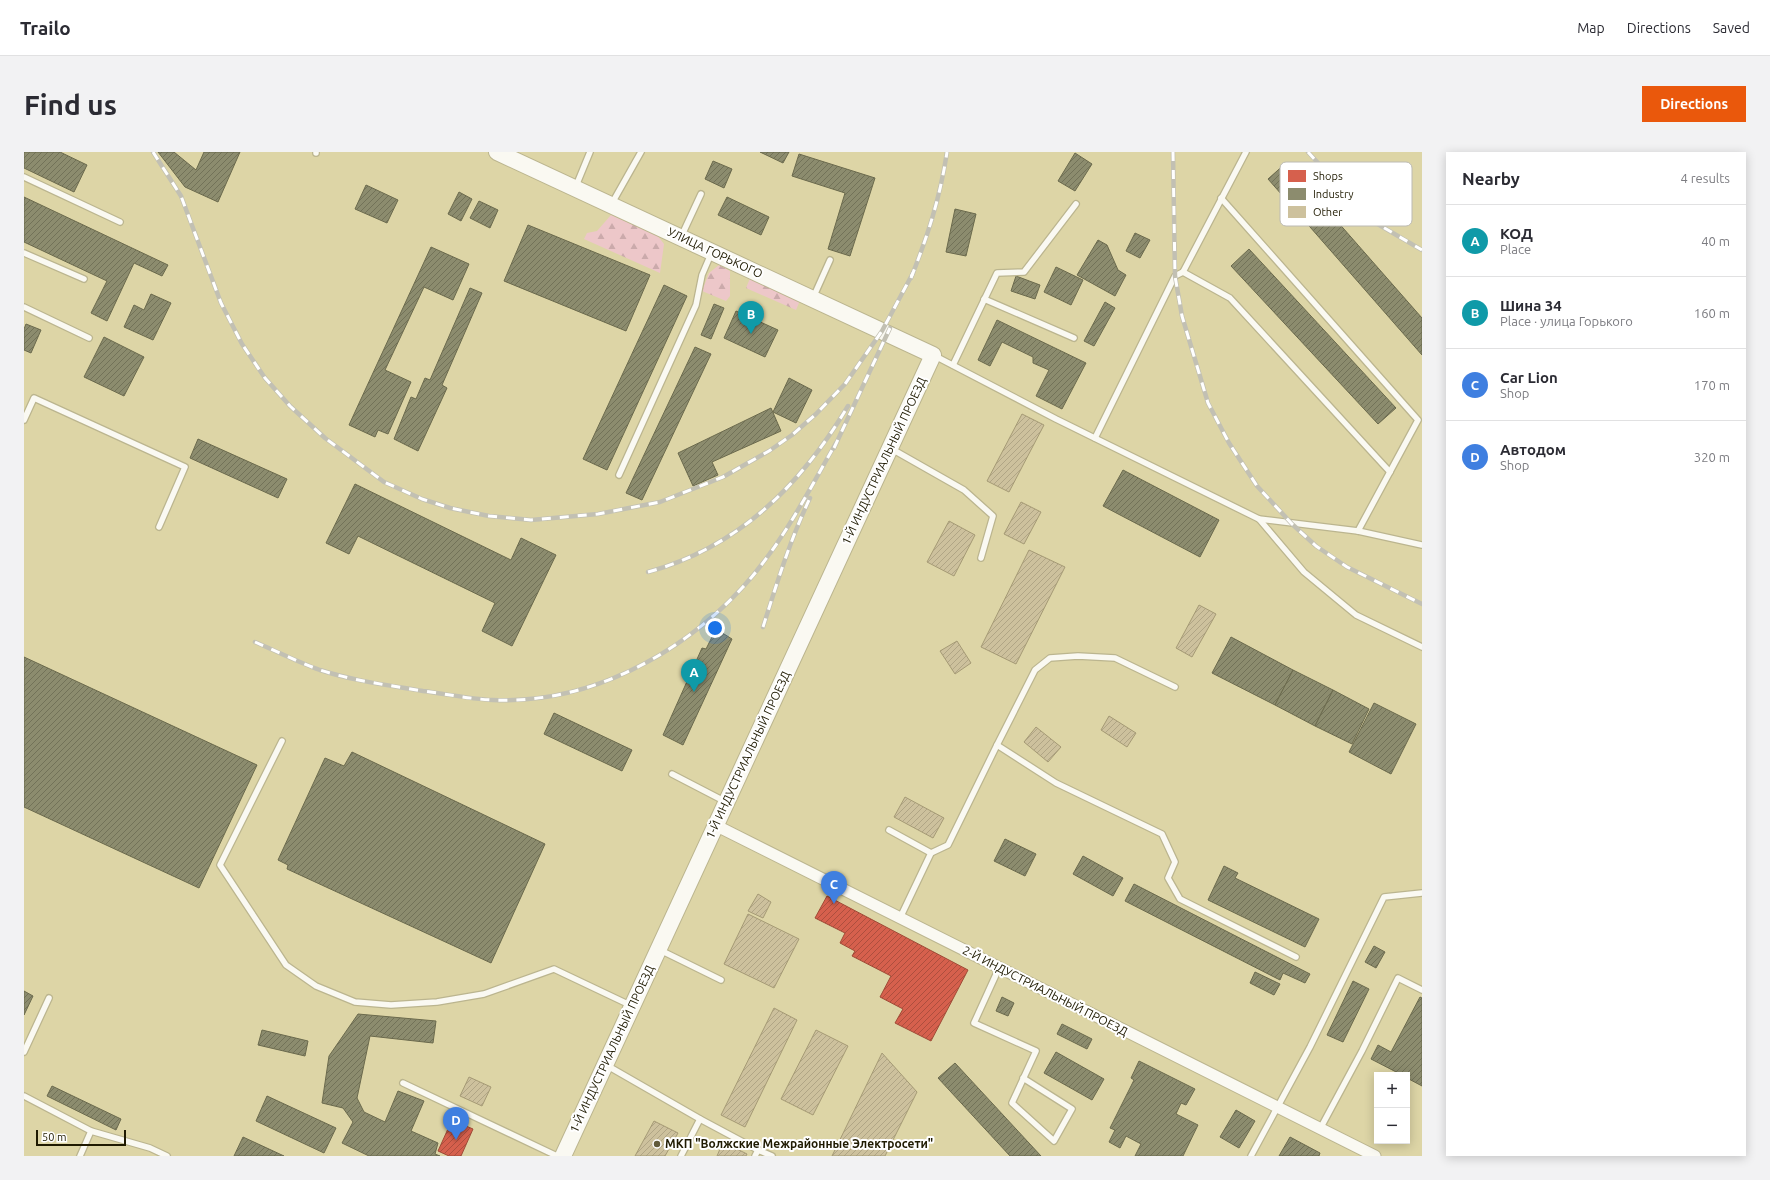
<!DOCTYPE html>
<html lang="en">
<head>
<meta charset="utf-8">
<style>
  body { margin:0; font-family:Ubuntu,sans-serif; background:#f2f2f3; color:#2b2b33 }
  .controls { position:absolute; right:12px; bottom:12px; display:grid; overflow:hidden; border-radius:0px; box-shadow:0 2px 10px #0003 }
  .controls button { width:36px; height:36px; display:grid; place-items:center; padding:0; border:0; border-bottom:1px solid #e1e1e2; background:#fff; color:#2b2b33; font:20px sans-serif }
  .scale { position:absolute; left:12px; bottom:10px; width:90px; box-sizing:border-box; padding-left:4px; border:2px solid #1f1a01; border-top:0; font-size:11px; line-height:14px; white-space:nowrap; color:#1f1a01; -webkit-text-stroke:3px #fff; paint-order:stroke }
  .you { position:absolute; left:691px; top:476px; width:14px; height:14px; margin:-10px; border:3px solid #fff; border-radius:50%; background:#1a73e8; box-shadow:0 0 0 6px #1a73e833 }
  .badge { display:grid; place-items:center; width:26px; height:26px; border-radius:50%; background:#ea580c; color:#fff; font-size:13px; font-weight:700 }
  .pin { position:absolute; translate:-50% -33px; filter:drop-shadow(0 1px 2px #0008) }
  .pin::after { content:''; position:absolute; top:21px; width:14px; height:12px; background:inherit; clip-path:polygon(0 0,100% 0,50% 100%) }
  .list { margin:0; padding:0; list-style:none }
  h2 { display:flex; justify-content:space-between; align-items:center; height:52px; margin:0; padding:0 16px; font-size:17px }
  h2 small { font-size:13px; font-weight:400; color:#7c7c81 }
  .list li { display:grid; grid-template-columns:26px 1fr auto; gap:12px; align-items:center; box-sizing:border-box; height:72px; padding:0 16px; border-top:1px solid #e1e1e2 }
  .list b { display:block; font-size:15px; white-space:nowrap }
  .list p { margin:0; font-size:13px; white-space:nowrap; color:#7c7c81 }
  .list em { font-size:13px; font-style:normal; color:#7c7c81 }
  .map { position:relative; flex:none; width:1398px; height:1004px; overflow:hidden; border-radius:0px }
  header { display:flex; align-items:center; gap:24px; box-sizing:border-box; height:56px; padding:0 20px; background:#fff; border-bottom:1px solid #e1e1e2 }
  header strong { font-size:19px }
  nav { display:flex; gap:22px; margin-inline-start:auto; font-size:14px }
  .intro { display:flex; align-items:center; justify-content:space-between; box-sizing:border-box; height:96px; padding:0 24px }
  h1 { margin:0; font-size:28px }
  .button { padding:10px 18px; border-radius:0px; background:#ea580c; color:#fff; font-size:14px; font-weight:700 }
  main { display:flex; gap:24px; padding:0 24px }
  aside { flex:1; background:#fff; border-radius:0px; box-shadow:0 2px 10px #0003 }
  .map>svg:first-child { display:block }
</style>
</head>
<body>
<header>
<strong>Trailo</strong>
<nav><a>Map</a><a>Directions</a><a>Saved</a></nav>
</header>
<div class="intro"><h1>Find us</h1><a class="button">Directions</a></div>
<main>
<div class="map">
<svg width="1398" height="1004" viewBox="0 0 1398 1004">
  <defs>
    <pattern id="forest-firs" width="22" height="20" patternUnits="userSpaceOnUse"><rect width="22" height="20" fill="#edc7c9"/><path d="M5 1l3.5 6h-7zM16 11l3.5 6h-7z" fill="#cbaaab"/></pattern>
    <pattern id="shops-hatch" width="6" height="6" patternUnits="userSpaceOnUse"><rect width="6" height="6" fill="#d6604d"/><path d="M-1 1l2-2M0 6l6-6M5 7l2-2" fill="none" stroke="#ad4e3e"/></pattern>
    <pattern id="industry-hatch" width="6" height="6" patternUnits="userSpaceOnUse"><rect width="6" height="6" fill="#8c8c6e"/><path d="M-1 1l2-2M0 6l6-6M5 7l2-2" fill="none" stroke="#727258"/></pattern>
    <pattern id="building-hatch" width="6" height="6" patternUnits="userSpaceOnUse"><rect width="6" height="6" fill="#cdc19d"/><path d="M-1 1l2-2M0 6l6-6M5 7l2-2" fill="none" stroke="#b0a585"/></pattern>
  </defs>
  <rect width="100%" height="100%" fill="#ddd5a6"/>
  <g fill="url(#forest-firs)">
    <path d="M587,63L633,83L640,92L636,121L560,87L563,81L573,79Z"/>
    <path d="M695,113L706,119V144L702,149L678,139L685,121Z"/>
    <path d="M727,124L777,146L772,158L722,136Z"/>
  </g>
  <g fill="url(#shops-hatch)" stroke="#9f4b36">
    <path d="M803,744L944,818L907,889L871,871L879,857L856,845L867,824L828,804L831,799L816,791L821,781L791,766Z"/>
    <path d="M428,968L449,977L437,1004H425L414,999Z"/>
  </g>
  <g fill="url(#industry-hatch)" stroke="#6b6a4d">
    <path d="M0,0H36L63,13L50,40L0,16Z"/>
    <path d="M134,0H150L172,18L180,0H216L194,50L161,35Z"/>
    <path d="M736,0H765L759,11Z"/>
    <path d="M1051,1L1068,12L1051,39L1034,29Z"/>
    <path d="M775,2L851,26L826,104L804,97L821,41L768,24Z"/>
    <path d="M689,9L708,17L700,36L681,27Z"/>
    <path d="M1262,11L1398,166V203L1244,27Z"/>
    <path d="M342,33L374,48L363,71L331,57Z"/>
    <path d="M435,40L448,47L437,69L424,62Z"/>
    <path d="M0,45L144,113L138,124L110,111L83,169L67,161L83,129L0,90Z"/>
    <path d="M703,45L745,65L737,83L694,63Z"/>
    <path d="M455,49L474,58L466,76L446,66Z"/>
    <path d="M931,57L952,62L942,104L922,100Z"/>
    <path d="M504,73L626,123L602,179L480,129Z"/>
    <path d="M1111,81L1126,88L1116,106L1102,99Z"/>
    <path d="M1074,88L1083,93L1094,118L1102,123L1091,144L1053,123Z"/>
    <path d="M407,95L445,112L429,148L400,135L361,218L387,230L364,282L354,278L351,285L325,273Z"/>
    <path d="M1225,97L1372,256L1354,272L1207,114Z"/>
    <path d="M1032,115L1059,128L1047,153L1020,140Z"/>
    <path d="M992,124L1016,133L1011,147L987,139Z"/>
    <path d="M640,133L663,144L583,318L559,307Z"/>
    <path d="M446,136L458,141L418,233L423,236L394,299L370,287L387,245L392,247L401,226L406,228Z"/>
    <path d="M127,142L147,151L129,188L100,175L110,153L120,158Z"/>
    <path d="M1081,150L1091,156L1070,194L1060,189Z"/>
    <path d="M690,152L700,156L687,187L677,183Z"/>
    <path d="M712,159L754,178L741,205L700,186Z"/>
    <path d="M973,168L1062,211L1038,257L1012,244L1025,218L1009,211V205L978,190L966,214L954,208Z"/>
    <path d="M2,172L17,178L7,201L0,198V177Z"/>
    <path d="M80,185L120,205L100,244L60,225Z"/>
    <path d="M671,195L687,202L618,348L602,341Z"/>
    <path d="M765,226L788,238L772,271L749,260Z"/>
    <path d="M747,256L757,279L688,310L694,323L669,334L654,301Z"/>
    <path d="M174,287L263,327L254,346L166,306Z"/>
    <path d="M1099,318L1195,368L1176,405L1079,354Z"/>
    <path d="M331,332L487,408L497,386L532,403L488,494L458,479L471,451L334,384L325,402L302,391Z"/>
    <path d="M692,477L708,487L659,593L639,583L678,496L682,497Z"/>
    <path d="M1207,485L1269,518L1251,553L1188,521Z"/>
    <path d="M0,505L233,613L175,736L0,655Z"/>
    <path d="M1269,518L1309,538L1291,574L1251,553Z"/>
    <path d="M1309,538L1345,557L1328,592L1291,574Z"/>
    <path d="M1350,551L1392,572L1367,622L1325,600Z"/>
    <path d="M530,561L608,598L598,619L520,582Z"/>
    <path d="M328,600L521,692L467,811L263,717L264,713L254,708L301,606L320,614Z"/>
    <path d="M981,687L1012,702L1001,724L970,709Z"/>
    <path d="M1059,704L1099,726L1089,744L1049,722Z"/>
    <path d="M1200,714L1214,721L1211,726L1295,767L1281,795L1184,748Z"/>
    <path d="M1110,732L1286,822L1281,831L1259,821L1256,828L1101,749Z"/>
    <path d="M1350,794L1361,800L1352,816L1341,810Z"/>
    <path d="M1231,820L1256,832L1250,843L1226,831Z"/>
    <path d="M1329,829L1345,837L1319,890L1303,883Z"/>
    <path d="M0,839L9,844L0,863Z"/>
    <path d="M978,845L990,851L984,864L972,859Z"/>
    <path d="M1396,845L1398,846V934L1383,926V923H1378L1347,907L1354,893L1367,900Z"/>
    <path d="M334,862L412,869L409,891L346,884L333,946L340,960L361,970L374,939L400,949L387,979L414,991L411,1002L416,1004H345L318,991L329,970L319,956L298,951L305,904Z"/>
    <path d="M1038,872L1068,887L1063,897L1033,882Z"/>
    <path d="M238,878L284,889L281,904L234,893Z"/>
    <path d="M1032,900L1080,927L1068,948L1020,921Z"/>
    <path d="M1115,909L1171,937L1162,953L1157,951L1152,962L1174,973L1159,1004H1111L1117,992L1102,984L1096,996L1085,990L1091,978L1086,976L1110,928L1107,926Z"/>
    <path d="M931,911L1017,1004H986L914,926Z"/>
    <path d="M28,934L97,967L92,978L23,944Z"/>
    <path d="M243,944L312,976L300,1001L232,969Z"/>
    <path d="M1212,958L1231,969L1215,996L1196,985Z"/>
    <path d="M219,985L260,1004H210Z"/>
    <path d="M1266,985L1296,1001L1295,1004H1255Z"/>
  </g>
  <g fill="url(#building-hatch)" stroke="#a59a75">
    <path d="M998,262L1020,273L985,340L963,329Z"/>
    <path d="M997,350L1017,360L1000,392L980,382Z"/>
    <path d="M925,369L951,383L930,424L903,410Z"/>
    <path d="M1005,398L1041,415L992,512L957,495Z"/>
    <path d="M1175,453L1192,462L1168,505L1152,496Z"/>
    <path d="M933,489L947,511L931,522L916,499Z"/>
    <path d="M1085,564L1112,581L1103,595L1077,578Z"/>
    <path d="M1012,575L1037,595L1024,610L1000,590Z"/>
    <path d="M881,645L920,666L909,686L870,665Z"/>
    <path d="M734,742L747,750L739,766L724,759Z"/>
    <path d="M724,762L775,787L750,836L700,812Z"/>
    <path d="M750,856L773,868L721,975L697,963Z"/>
    <path d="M792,878L824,894L789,963L757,947Z"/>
    <path d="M858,901L893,940L861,1004H808Z"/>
    <path d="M445,925L467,935L458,954L436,944Z"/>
    <path d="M630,969L654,981L641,1004H611Z"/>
    <path d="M699,990L723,1002L722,1004H693Z"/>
  </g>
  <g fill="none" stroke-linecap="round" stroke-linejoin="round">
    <defs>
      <g id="lane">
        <path d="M292,1V0"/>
        <path d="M0,25L96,70"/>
        <path d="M552,34L566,0"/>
        <path d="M1197,46L1394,268L1334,379"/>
        <path d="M587,53L617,0"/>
        <path d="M657,85L677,42"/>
        <path d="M0,101L60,127"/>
        <path d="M1159,120L1206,146L1366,320"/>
        <path d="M789,146L806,108"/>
        <path d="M960,147L1050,186"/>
        <path d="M0,155L65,186"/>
        <path d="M911,204L1032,267L1235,367L1334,379L1398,393"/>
        <path d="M929,213L973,121L1000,120L1052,52"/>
        <path d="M0,268L10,246L161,315L135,375"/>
        <path d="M1071,286L1151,124L1159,120L1222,0"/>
        <path d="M866,296L940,338L969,364L957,406"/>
        <path d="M595,323L672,153L678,123L687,102"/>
        <path d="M1235,367L1280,420L1332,463L1398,495"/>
        <path d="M258,589L196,713L262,813L292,834L331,850L367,853L413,850L460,842L530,817L608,854"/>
        <path d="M973,593L1011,518L1026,506L1054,504L1091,506L1151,535"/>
        <path d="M648,622L702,650"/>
        <path d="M865,678L907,701L876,766"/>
        <path d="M907,701L924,693L973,593L1032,631L1138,682L1151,710L1144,726L1156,747L1272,805"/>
        <path d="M636,798L697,828"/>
        <path d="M975,816L950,871L1012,899L988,951L1030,989L1048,957L999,926"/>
        <path d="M0,900L25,846"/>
        <path d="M582,913L676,967L734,998"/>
        <path d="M379,931L533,1004"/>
        <path d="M0,944L67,979L126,996L143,1004"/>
        <path d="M1296,977L1338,899L1374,826L1398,838"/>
        <path d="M56,1004L67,979"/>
        <path d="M657,1004L676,967"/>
        <path d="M731,1004L734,998L748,1004"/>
        <path d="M1227,1004L1286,895L1360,745L1398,741"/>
      </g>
      <path id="street" d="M691,673L1351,1004"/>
      <path id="secondary" d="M473,0L909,203L539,1004"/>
    </defs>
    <use href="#lane" stroke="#bbb58f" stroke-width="8"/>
    <use href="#street" stroke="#bbb58f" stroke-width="13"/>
    <use href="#secondary" stroke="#bbb58f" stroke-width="18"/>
    <use href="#lane" stroke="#faf9f2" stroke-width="5.5"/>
    <use href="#street" stroke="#faf9f2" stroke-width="11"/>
    <use href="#secondary" stroke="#faf9f2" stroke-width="16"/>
    <defs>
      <g id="rail">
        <path d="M129,0L157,44L197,151L218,192L241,226L266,254L301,286L360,330L398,347L426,356L465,364L507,368L574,362L636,350L699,325L745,299L768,283L792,262L821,232L858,179L889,121"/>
        <path d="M1149,0L1151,124L1158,164L1184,251L1205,291L1233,334L1268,372L1292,394L1323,415L1398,452"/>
        <path d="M1284,0L1345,67L1398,98"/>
        <path d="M887,126C904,83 916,46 923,0"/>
        <path d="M810,296L866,176"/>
        <path d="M624,420C715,395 777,333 824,254"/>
        <path d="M739,475C753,431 766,388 786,346"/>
        <path d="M231,490C252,499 274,510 296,518C330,529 364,533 399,539C423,542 445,547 469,548C564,552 655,504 718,436C757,394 784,340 812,291"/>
      </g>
    </defs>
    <use href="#rail" stroke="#c2c0b3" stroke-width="4.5"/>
    <use href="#rail" stroke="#fff" stroke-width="3" stroke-dasharray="9" stroke-linecap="butt"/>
  </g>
  <circle fill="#625b3b" stroke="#fff" stroke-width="1.5" cx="633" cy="992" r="4"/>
  <g text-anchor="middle" stroke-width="4" stroke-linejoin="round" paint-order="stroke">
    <g font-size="12" fill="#1f1a01" stroke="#fff">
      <text transform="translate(691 101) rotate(25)" y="4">УЛИЦА ГОРЬКОГО</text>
      <text transform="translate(860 309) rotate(-65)" y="4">1-Й ИНДУСТРИАЛЬНЫЙ ПРОЕЗД</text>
      <text transform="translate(724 603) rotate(-65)" y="4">1-Й ИНДУСТРИАЛЬНЫЙ ПРОЕЗД</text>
      <text transform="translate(1021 839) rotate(27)" y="4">2-Й ИНДУСТРИАЛЬНЫЙ ПРОЕЗД</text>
      <text transform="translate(588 897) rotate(-65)" y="4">1-Й ИНДУСТРИАЛЬНЫЙ ПРОЕЗД</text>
    </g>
    <g font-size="12" font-weight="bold" fill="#1f1a01" stroke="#fff" text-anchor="start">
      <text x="641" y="996">МКП "Волжские Межрайонные Электросети"</text>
    </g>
  </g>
  <rect x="1256" y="10" width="132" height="64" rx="6" fill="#fff" stroke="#bcbab3" stroke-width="1"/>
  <rect x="1264" y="18" width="18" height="12" fill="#d6604d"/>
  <rect x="1264" y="36" width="18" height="12" fill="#8c8c6e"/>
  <rect x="1264" y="54" width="18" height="12" fill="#cdc19d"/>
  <g font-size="11" fill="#1f1a01">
    <text x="1289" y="28">Shops</text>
    <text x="1289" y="46">Industry</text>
    <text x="1289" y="64">Other</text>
  </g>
</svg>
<div class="controls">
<button>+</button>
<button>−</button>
</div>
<div class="scale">50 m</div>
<div class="you"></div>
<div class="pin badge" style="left:670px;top:540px;background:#0f9aa8">A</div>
<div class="pin badge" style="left:727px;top:182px;background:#0f9aa8">B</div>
<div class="pin badge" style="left:810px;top:752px;background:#3f7fe0">C</div>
<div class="pin badge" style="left:432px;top:988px;background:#3f7fe0">D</div>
</div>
<aside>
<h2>Nearby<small>4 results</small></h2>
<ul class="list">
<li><span class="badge" style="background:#0f9aa8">A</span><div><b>КОД</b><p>Place</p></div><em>40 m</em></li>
<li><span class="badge" style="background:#0f9aa8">B</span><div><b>Шина 34</b><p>Place · улица Горького</p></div><em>160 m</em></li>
<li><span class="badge" style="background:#3f7fe0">C</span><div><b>Car Lion</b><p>Shop</p></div><em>170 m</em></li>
<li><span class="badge" style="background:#3f7fe0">D</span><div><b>Автодом</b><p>Shop</p></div><em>320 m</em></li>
</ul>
</aside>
</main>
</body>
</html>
